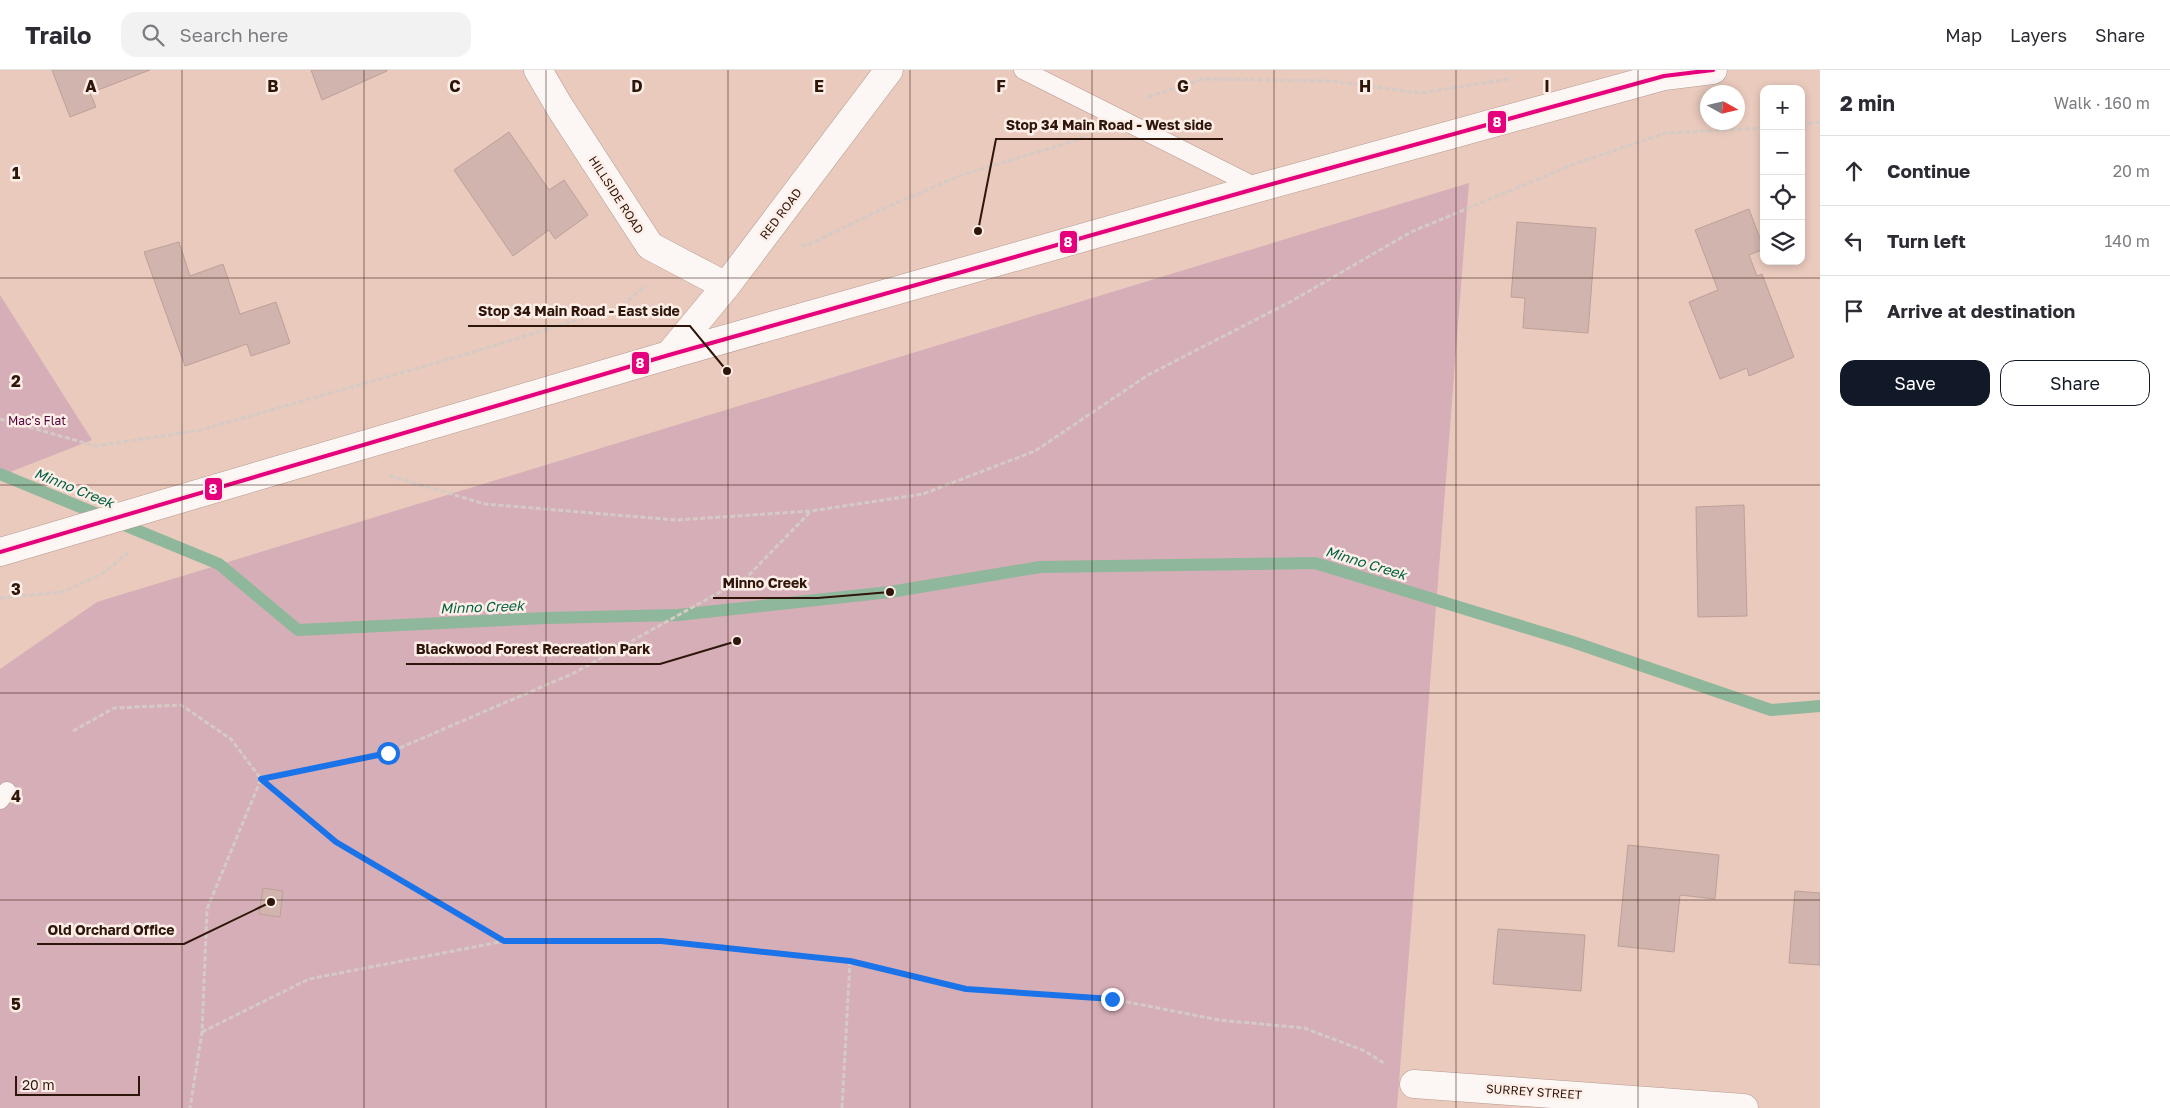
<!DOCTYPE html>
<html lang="en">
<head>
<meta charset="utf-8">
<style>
  body { margin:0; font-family:"Golos Text",sans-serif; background:#f2f2f3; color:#2b2b33 }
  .controls { position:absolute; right:15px; top:15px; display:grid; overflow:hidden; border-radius:10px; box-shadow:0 2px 8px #0003 }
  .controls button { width:45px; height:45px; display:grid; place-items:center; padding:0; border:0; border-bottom:1px solid #e1e1e2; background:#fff; color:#2b2b33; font:25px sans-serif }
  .compass { position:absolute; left:1700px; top:15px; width:45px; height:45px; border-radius:50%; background:#fff; box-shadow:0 2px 8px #0003; rotate:98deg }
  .scale { position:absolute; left:15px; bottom:12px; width:125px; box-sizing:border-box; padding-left:5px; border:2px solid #2f160b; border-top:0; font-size:14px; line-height:18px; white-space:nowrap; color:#2f160b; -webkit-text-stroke:4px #feeee8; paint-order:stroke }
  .stop { position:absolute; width:15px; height:15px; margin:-11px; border:4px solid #1a73e8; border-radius:50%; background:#fff }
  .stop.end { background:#1a73e8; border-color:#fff; box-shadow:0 1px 5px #0008 }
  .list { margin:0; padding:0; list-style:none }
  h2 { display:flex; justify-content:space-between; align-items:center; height:65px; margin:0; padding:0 20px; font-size:21px }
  h2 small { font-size:16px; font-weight:400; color:#7c7c81 }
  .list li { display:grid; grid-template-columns:32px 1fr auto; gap:15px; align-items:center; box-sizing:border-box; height:70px; padding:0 20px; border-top:1px solid #e1e1e2 }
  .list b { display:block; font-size:19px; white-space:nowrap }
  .list em { font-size:16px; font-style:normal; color:#7c7c81 }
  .actions { display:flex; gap:10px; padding:15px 20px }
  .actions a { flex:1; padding:11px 0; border:1px solid #111827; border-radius:15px; text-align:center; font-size:18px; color:#111827 }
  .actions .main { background:#111827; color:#fff }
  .icon { flex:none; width:28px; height:28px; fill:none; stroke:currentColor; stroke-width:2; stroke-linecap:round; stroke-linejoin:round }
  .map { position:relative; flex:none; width:1820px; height:1038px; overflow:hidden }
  header { display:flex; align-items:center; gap:30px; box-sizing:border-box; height:70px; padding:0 25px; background:#fff; border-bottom:1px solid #e1e1e2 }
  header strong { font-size:24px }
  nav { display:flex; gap:28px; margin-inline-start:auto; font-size:18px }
  .search { width:350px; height:45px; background:#f2f2f3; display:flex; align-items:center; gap:12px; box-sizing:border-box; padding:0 18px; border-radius:15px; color:#7c7c81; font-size:19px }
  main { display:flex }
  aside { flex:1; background:#fff }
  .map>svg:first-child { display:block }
</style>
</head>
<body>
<header>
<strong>Trailo</strong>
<div class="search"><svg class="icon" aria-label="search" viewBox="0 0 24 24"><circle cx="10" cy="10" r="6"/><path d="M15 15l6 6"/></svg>Search here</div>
<nav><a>Map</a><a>Layers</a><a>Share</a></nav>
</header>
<main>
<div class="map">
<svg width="1820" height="1038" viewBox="0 0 1820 1038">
  <rect width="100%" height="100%" fill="#eacabd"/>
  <g fill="#d6aeb7">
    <path d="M1469,113L1397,1038H0V599L97,532Z"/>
    <path d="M0,225L92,370L0,406Z"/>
  </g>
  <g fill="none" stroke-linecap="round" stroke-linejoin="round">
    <path stroke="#8eb79c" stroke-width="12" d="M0,404L219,494L298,560L546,548L678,545L890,522L1040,497L1315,493L1573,572L1771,640L1820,636"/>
  </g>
  <g fill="#d0b4ad" stroke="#bca099">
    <path d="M52,0H150L90,23L96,37L70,47Z"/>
    <path d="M311,0H387V1L322,30Z"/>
    <path d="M509,62L549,120L564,110L588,145L555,169L549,160L513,186L454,100Z"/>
    <path d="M1749,139L1764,179L1749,185L1757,206L1762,204L1794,287L1749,306L1747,298L1720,309L1689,232L1718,220L1695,160Z"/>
    <path d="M1517,152L1596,158L1588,263L1523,258L1525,228L1511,227Z"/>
    <path d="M179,172L190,206L223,194L240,244L276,232L290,273L251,286L247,274L185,296L144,182Z"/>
    <path d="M1744,435L1747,546L1698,547L1696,437Z"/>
    <path d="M1628,775L1719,785L1715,829L1680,825L1674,882L1618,876Z"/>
    <path d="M263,818L283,821L280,847L259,844Z"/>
    <path d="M1795,821L1820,823V895L1789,893Z"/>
    <path d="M1498,859L1585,865L1581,921L1493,914Z"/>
  </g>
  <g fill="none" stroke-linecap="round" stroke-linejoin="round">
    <defs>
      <g id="lane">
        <path d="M1023,0L1258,118"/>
        <path d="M0,730L7,721"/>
      </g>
      <g id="street">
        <path d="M538,0L559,36L650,176L726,216"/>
        <path d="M669,285L726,216L889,0"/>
        <path d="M1414,1014L1744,1038"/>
      </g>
      <path id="secondary" d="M0,482L669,285L1258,118L1664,6L1713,0"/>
    </defs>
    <use href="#lane" stroke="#b4988e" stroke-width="19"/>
    <use href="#street" stroke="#b4988e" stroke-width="29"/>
    <use href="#secondary" stroke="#b4988e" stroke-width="29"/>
    <g stroke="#d4cac6" stroke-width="3" stroke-dasharray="5 2.5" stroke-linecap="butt">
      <path d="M1148,27L1203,9L1331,11L1420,23L1509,9"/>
      <path d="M1801,54L1820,52"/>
      <path d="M801,175L806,176L871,144L964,104L1078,70L1085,66"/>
      <path d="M0,349L96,376L201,360L460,286L622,236L646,215"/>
      <path d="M390,406L485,434L676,450L811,441L923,424L1035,381L1148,305L1290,232L1411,162L1574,94L1666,63L1764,58"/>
      <path d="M0,528L63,522L103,503L128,483"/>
      <path d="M73,661L114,638L181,635L231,669L261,709L207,839L202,962L190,1038"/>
      <path d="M261,709L388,683L574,603L747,507L811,441"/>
      <path d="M262,710L336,772L504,870"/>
      <path d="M202,962L309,909L505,871H661L850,891L966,919L1112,929L1219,950L1304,958L1365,981L1385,994"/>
      <path d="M842,1038L850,891"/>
    </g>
    <use href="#lane" stroke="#fcf7f5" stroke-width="18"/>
    <use href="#street" stroke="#fcf7f5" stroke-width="28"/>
    <use href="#secondary" stroke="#fcf7f5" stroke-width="28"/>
    <defs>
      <path id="bus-1" d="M0,482L669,285L1258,118L1664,6L1713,0"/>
    </defs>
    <use href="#bus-1" stroke="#feeee8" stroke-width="8"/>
    <use href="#bus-1" stroke="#e5007d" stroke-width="4"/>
  </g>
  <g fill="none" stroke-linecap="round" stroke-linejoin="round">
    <path stroke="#1a73e8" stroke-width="6" d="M388,683L261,709L336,772L504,871H661L850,891L966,919L1112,929"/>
  </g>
  <path fill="none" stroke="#2f160b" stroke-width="1" stroke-opacity="0.55" d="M182,0V1038M364,0V1038M546,0V1038M728,0V1038M910,0V1038M1092,0V1038M1274,0V1038M1456,0V1038M1638,0V1038M0,208H1820M0,415H1820M0,623H1820M0,830H1820"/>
  <g text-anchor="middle" stroke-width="5" stroke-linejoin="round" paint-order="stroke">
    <g font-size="12" fill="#2f160b" stroke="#feeee8">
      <text transform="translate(616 125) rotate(57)" y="4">HILLSIDE ROAD</text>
      <text transform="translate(781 144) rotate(-53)" y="4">RED ROAD</text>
      <text transform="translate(1534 1022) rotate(4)" y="4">SURREY STREET</text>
    </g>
    <g font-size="12" fill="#51063c" stroke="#feeee8">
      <text x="37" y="355">Mac's Flat</text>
    </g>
    <g font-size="14" font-style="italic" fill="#006242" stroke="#feeee8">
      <text transform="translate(74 418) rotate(22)" y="5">Minno Creek</text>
      <text transform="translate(1366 493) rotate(17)" y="5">Minno Creek</text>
      <text transform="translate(482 537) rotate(-2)" y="5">Minno Creek</text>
    </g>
  </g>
  <g font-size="16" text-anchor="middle" font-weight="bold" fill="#2f160b" stroke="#feeee8" stroke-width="5" stroke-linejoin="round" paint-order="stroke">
    <text x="91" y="22">A</text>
    <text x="273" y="22">B</text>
    <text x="455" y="22">C</text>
    <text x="637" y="22">D</text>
    <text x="819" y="22">E</text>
    <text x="1001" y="22">F</text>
    <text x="1183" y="22">G</text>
    <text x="1365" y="22">H</text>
    <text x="1547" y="22">I</text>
    <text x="16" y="109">1</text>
    <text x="16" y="317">2</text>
    <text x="16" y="525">3</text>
    <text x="16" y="732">4</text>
    <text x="16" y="940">5</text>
  </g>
  <path fill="none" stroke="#2f160b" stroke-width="2" d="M978 161L996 69H1223M727 301L690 256H468M890 522L818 528H713M737 571L660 594H406M271 832L184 874H37"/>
  <g fill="#2f160b" stroke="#feeee8" stroke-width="2">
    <circle cx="978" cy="161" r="5"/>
    <circle cx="727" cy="301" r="5"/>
    <circle cx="890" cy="522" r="5"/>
    <circle cx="737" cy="571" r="5"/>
    <circle cx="271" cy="832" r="5"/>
  </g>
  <g font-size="14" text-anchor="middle" font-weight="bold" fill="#2f160b" stroke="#feeee8" stroke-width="5" stroke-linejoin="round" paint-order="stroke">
    <text x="1109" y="60">Stop 34 Main Road - West side</text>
    <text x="579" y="246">Stop 34 Main Road - East side</text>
    <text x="765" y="518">Minno Creek</text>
    <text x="533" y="584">Blackwood Forest Recreation Park</text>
    <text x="111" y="865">Old Orchard Office</text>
  </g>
  <g stroke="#feeee8" stroke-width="2">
    <rect x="1487" y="40" width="20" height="24" rx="5" fill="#e5007d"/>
    <rect x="1059" y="160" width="19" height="24" rx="5" fill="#e5007d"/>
    <rect x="631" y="281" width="19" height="24" rx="5" fill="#e5007d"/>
    <rect x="204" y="407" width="19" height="24" rx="5" fill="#e5007d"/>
  </g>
  <g font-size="14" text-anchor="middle" font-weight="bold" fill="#fff">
    <text x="1497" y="57">8</text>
    <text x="1068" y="177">8</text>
    <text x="640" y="298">8</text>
    <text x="213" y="424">8</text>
  </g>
</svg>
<div class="controls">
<button>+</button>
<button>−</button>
<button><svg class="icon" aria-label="locate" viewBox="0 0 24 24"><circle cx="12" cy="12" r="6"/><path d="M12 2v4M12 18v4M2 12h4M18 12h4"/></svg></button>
<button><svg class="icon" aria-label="layers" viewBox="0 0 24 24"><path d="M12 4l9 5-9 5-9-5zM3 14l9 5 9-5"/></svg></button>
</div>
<svg class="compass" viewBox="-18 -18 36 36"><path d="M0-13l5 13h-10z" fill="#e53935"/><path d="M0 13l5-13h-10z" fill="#7c7c81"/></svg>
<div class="scale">20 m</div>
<div class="stop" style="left:388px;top:683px"></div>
<div class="stop end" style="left:1112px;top:929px"></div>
</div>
<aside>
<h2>2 min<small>Walk · 160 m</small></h2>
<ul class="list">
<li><svg class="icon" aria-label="ahead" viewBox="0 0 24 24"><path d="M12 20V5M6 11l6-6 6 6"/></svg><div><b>Continue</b></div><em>20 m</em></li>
<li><svg class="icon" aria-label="left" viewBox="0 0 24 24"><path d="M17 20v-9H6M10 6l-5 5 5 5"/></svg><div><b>Turn left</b></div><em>140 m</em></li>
<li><svg class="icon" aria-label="arrive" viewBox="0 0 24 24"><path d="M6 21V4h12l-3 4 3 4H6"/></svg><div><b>Arrive at destination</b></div></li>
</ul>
<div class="actions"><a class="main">Save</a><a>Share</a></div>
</aside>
</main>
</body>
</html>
